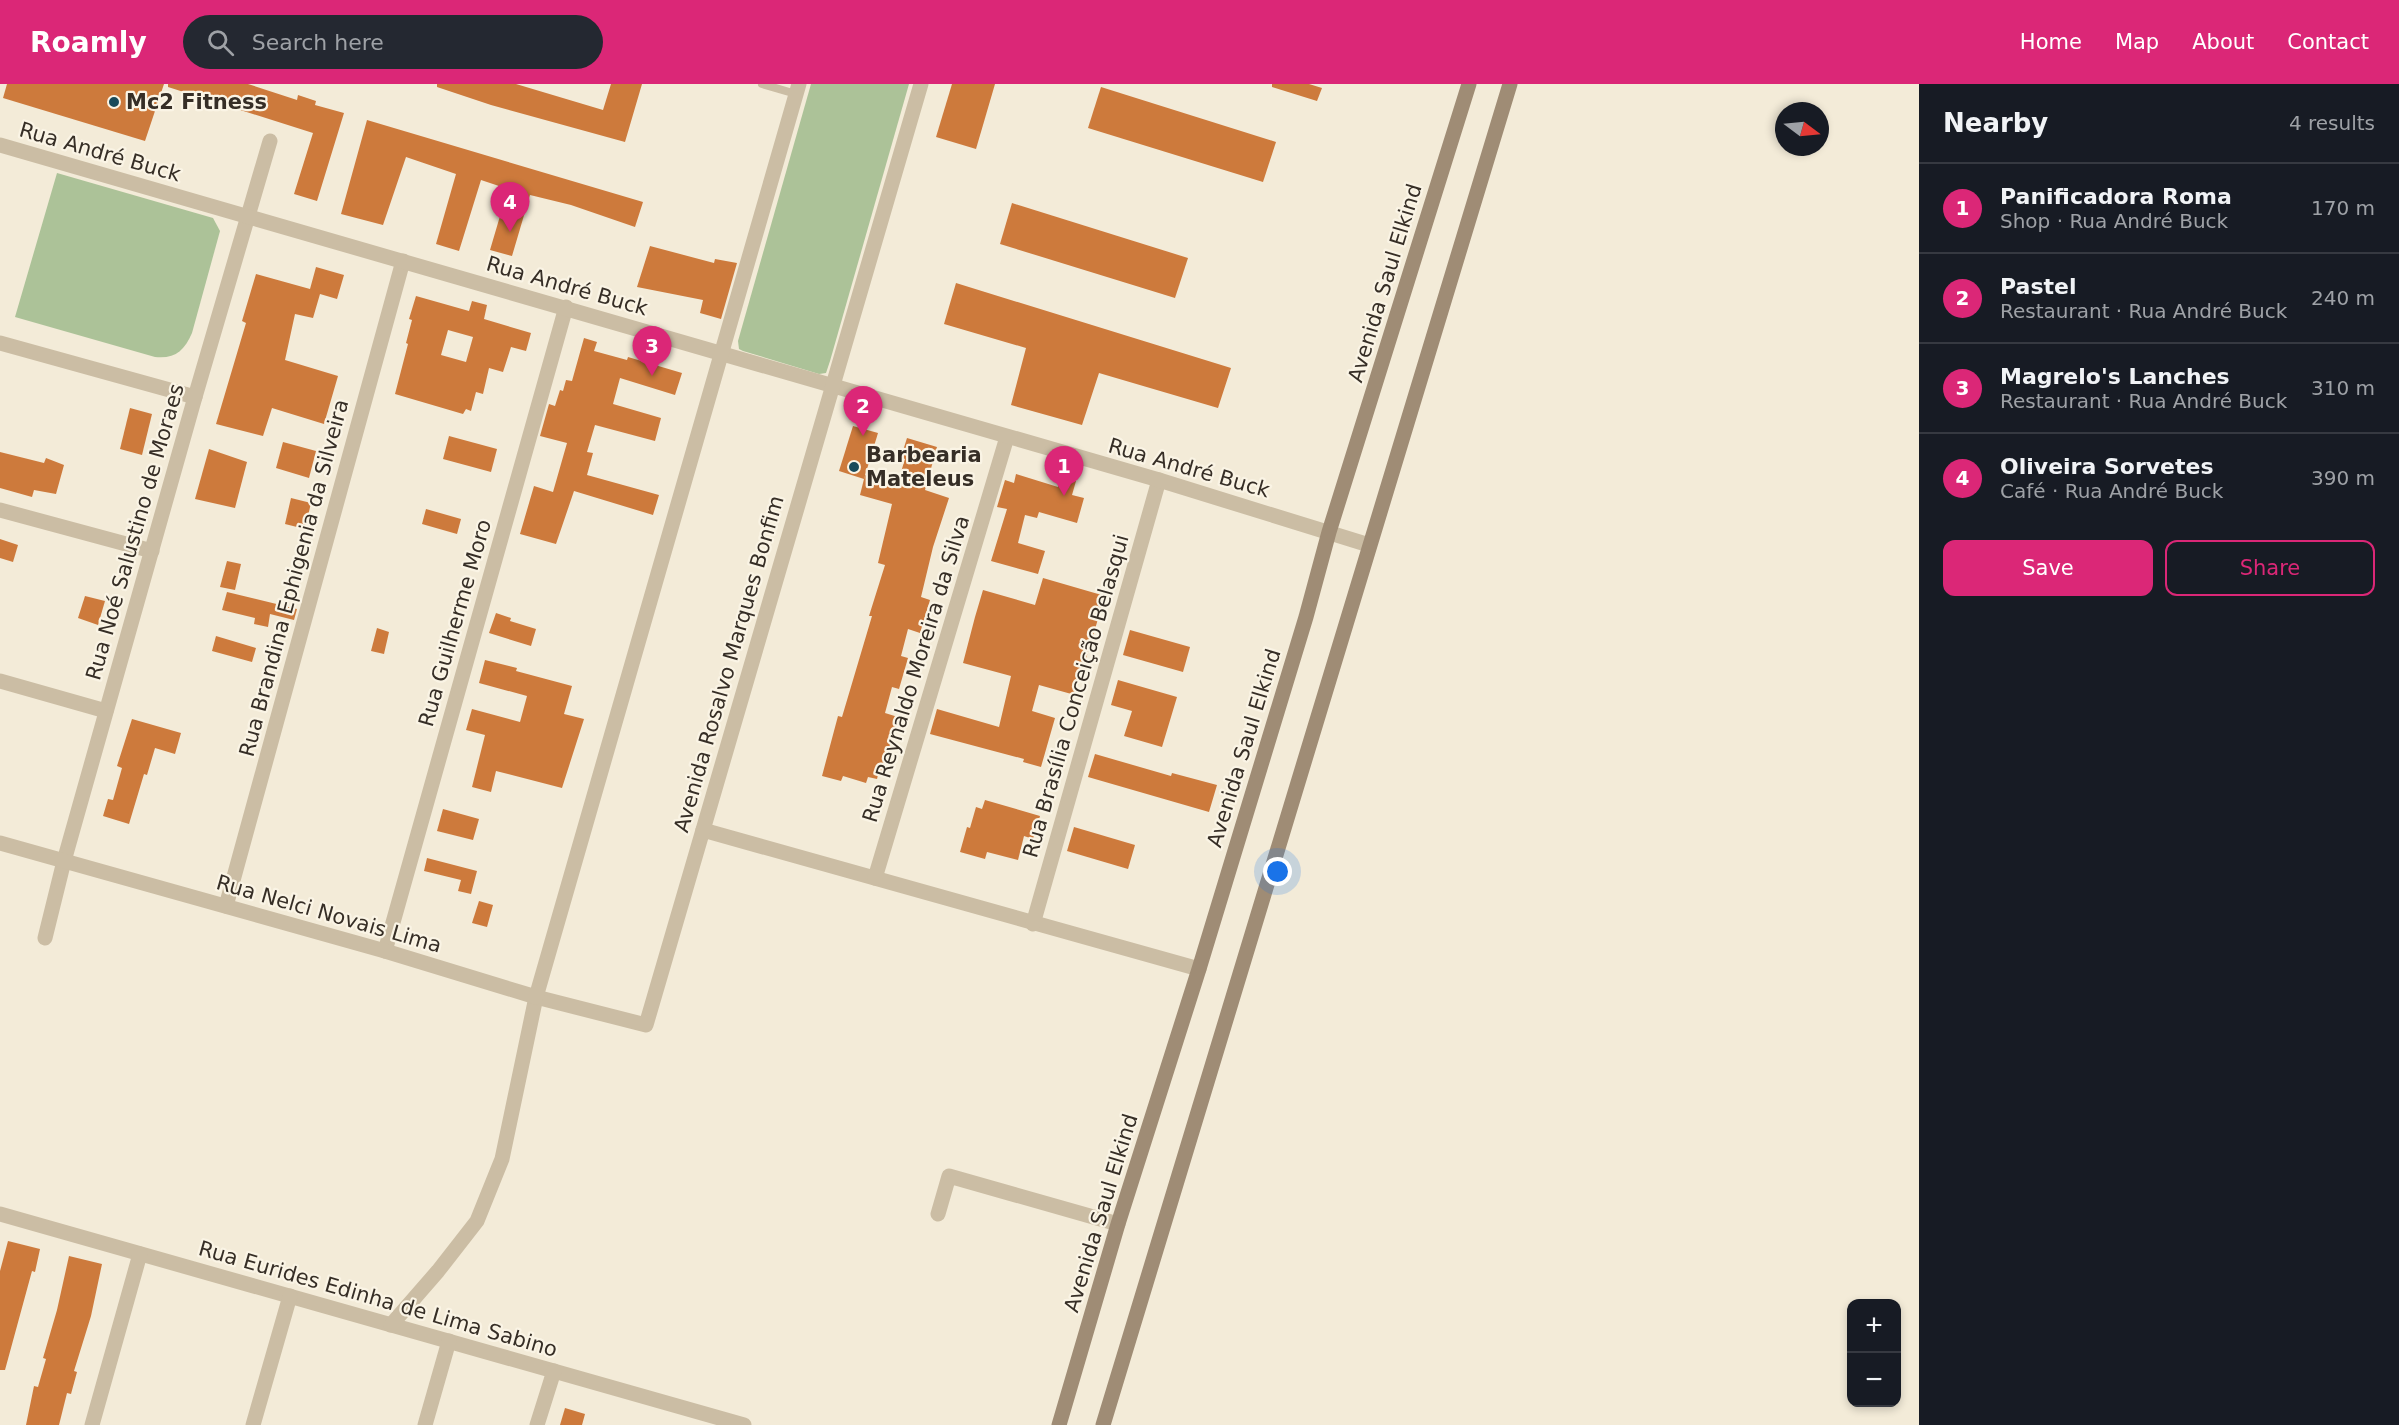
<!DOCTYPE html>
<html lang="en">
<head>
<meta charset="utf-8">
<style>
  body { margin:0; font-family:"DejaVu Sans",sans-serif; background:#242831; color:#f1f3f6 }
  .controls { position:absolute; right:18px; bottom:18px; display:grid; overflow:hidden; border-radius:12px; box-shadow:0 3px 9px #0003 }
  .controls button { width:54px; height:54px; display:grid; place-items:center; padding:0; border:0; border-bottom:2px solid #363941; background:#171b24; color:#f1f3f6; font:30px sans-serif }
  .compass { position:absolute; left:1775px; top:18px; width:54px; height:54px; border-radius:50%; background:#171b24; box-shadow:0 3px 9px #0003; rotate:106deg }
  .you { position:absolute; left:1278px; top:788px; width:21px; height:21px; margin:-15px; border:4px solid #fff; border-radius:50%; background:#1a73e8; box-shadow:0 0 0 9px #1a73e833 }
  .badge { display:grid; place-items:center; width:39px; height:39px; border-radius:50%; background:#db2777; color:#fff; font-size:20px; font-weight:700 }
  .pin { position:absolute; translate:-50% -50px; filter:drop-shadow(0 2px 3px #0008) }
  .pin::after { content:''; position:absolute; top:32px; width:21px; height:18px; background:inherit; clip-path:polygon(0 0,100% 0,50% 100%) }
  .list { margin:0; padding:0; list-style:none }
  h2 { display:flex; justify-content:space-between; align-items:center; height:78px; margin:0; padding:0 24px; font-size:26px }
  h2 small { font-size:20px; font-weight:400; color:#9ea1a6 }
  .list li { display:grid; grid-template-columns:39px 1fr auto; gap:18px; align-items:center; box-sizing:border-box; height:90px; padding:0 24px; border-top:2px solid #363941 }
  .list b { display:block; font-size:22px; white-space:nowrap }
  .list p { margin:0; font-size:20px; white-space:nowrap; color:#9ea1a6 }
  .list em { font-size:20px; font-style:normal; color:#9ea1a6 }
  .actions { display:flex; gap:12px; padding:18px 24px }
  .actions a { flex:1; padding:14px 0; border:2px solid #db2777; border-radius:12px; text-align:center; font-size:21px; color:#db2777 }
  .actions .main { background:#db2777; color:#fff }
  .icon { flex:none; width:33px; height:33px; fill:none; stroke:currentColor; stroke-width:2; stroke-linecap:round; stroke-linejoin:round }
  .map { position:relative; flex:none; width:1919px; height:1341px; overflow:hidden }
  header { display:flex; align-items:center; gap:36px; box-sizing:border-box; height:84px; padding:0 30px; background:#db2777; color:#fff }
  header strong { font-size:28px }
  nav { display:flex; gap:33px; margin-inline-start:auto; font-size:21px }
  .search { width:420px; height:54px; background:#242831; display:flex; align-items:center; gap:15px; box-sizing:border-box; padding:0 21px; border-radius:33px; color:#9ea1a6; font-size:22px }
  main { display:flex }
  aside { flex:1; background:#171b24 }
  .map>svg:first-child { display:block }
</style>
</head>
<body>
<header>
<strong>Roamly</strong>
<div class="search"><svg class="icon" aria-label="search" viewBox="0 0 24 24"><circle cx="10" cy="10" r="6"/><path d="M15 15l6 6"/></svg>Search here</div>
<nav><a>Home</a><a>Map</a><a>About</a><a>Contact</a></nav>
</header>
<main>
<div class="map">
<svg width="1919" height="1341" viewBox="0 0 1919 1341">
  <rect width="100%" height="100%" fill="#f3ebd8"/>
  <g fill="#acc298">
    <path d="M811,0H909L830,277L826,289L819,290L743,267L739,265L738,257Z"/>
    <path d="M57,89L213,134L220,147L192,249C184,267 175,275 155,273L15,233Z"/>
  </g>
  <g fill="#cd7a3c" fill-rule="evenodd">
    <path d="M7,0H164L145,57L3,14Z"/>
    <path d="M168,0H248L297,16L298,11L316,17L315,21L344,29L317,117L294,110L313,49L168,3Z"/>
    <path d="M437,0H516L603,26L611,0H642L625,58L491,21L437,3Z"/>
    <path d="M952,0H995L976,65L936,53Z"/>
    <path d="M1272,0H1309L1322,4L1317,17L1272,3Z"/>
    <path d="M1101,3L1276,58L1263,98L1088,44Z"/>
    <path d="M367,36L643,118L635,143L571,121L530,111L512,172L490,166L508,105L481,96L459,167L436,160L456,90L406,73L383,141L341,130Z"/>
    <path d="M1012,119L1188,174L1175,214L1000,160Z"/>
    <path d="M650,162L714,179L715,175L737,179L721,235L700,229L703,216L637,203Z"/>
    <path d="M316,183L344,191L337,215L320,210L313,234L295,230L285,276L338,292L324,340L272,324L263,352L216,340L246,239L242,237L256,190L310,205Z"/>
    <path d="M956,199L1231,284L1218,324L1099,289L1082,341L1011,321L1026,264L944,240Z"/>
    <path d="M416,212L469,227L472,217L487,221L484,235L531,249L526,267L511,263L503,288L489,284L483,310L476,308L471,327L466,325L463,330L395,310L408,260L406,259L412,236L409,235ZM448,246L473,253L466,278L441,271Z"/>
    <path d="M584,254L597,258L594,267L627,276L628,273L682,289L675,311L620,294L613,320L661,334L655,357L595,341L587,368L593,369L587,391L659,411L653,431L574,407L556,460L520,450L534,402L553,408L567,359L540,352L549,320L555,322L560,306L563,307L566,296L572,297Z"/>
    <path d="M130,324L152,330L142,371L120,365Z"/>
    <path d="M853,342L878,349L864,395L839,387Z"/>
    <path d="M449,352L497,365L491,388L443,375Z"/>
    <path d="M907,354L937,363L925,406L949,414L933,463L921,513L930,516L920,549L908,545L901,572L908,574L899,605L892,603L885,629L898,633L882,688L879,687L877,695L868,693L866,699L843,692L841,697L822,692L838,632L842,633L872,532H869L885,481L878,479L892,420L860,411L865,391L897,401L905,375L901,373Z"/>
    <path d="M283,358L316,367L309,394L276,384Z"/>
    <path d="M209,365L247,378L235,424L195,415Z"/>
    <path d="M0,368L44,379L46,374L64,381L56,410L34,406L32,413L0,404Z"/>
    <path d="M1016,390L1058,403L1061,393L1076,397L1072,411L1084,414L1077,439L1039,428L1037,434L1025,431L1018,459L1045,467L1038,490L991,477L1007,425L997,423L1005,396L1014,399Z"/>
    <path d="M291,414L311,419L305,445L285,440Z"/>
    <path d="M426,425L461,435L457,450L422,440Z"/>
    <path d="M0,455L18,461L13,478L0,474Z"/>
    <path d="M227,477L241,480L235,506L220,503Z"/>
    <path d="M1043,494L1105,512L1075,611L1039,601L1032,627L1055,634L1041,683L1023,678L1024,675L930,650L937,625L999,643L1011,592L963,579L975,533L983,506L1035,521Z"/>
    <path d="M227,508L297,525L294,536L270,530L268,543L254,540L255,534L222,526Z"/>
    <path d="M85,512L105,517L98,541L78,534Z"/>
    <path d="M496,529L511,534L510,537L536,545L531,562L489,549Z"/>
    <path d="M377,544L389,548L384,570L371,567Z"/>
    <path d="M1130,546L1190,563L1183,588L1123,571Z"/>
    <path d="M216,552L256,564L252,578L212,567Z"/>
    <path d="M485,576L517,584L516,587L572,602L564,630L584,635L562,704L496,687L491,708L472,703L485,651L466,646L472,625L520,638L527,612L479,599Z"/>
    <path d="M1118,596L1177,613L1162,663L1124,652L1132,627L1111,621Z"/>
    <path d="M132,635L181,649L175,670L155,664L147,691L144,690L129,740L103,732L108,715L113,716L122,684L117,682Z"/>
    <path d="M1095,670L1171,692L1172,689L1217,701L1209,728L1088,693Z"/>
    <path d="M985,716L1040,732L1033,755L1024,752L1018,776L987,768L985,775L960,768L967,743L970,744L976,723L982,725Z"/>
    <path d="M443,725L479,735L473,756L437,747Z"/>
    <path d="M1074,743L1135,761L1128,785L1067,767Z"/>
    <path d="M427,774L477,787L471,810L458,807L461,796L424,787Z"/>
    <path d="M479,817L493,821L487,843L472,839Z"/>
    <path d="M8,1157L40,1165L35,1188L32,1187L5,1286H0V1187Z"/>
    <path d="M69,1172L102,1180L91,1232L74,1287L77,1288L71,1310L67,1309L59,1341H26L34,1302L38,1303L46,1275L43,1274L57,1226Z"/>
    <path d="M565,1324L585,1330L582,1341H560Z"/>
  </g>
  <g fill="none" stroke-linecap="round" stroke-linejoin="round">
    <path stroke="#cbbda4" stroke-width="8" d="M762,0L796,10"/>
    <g stroke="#cbbda4" stroke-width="15">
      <path d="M0,259L195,313"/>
      <path d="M0,426L152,467"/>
      <path d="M0,597L106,627"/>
      <path d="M703,746L1199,885"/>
      <path d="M875,794L1007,353"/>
      <path d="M226,822L403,177"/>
      <path d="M1033,840L1159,396"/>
      <path d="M45,854L64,777L195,313L270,57"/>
      <path d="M385,867L566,223"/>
      <path d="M0,1130L744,1341"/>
      <path d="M938,1130L949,1092L1118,1140"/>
      <path d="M391,1241L438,1187L477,1137L502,1075L536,913"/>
      <path d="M92,1341L140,1170"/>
      <path d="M253,1341L290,1212"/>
      <path d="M425,1341L449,1257"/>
      <path d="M537,1341L554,1287"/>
    </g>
    <g stroke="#cbbda4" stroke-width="15">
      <path d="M0,61L1159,396L1369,461"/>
      <path d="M0,759L385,867L536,913L646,941L921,0"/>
      <path d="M536,913L799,0"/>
    </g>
    <g stroke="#9f8c75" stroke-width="15">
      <path d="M1059,1341L1118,1140L1199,885L1306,533L1329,448L1469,0"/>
      <path d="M1103,1341L1510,0"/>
    </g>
  </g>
  <g fill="#194a5a" stroke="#faf4e5" stroke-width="2">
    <circle cx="114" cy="18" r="6"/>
    <circle cx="854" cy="383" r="6"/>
  </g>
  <g text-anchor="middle" stroke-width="4.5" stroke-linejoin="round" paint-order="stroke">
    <g font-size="21" font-weight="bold" fill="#362e26" stroke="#faf4e5" text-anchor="start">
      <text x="126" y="25">Mc2 Fitness</text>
      <text x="866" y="378">Barbearia<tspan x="866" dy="24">Mateleus</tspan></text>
    </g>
    <g font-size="21" fill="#362e26" stroke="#faf4e5">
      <text transform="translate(100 68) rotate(16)" y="7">Rua André Buck</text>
      <text transform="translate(1385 199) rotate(-73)" y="7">Avenida Saul Elkind</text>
      <text transform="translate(567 202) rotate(16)" y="7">Rua André Buck</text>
      <text transform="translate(1189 384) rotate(16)" y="7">Rua André Buck</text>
      <text transform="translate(135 448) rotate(-74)" y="7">Rua Noé Salustino de Moraes</text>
      <text transform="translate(294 494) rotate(-75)" y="7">Rua Brandina Ephigenia da Silveira</text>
      <text transform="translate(455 539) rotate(-74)" y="7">Rua Guilherme Moro</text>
      <text transform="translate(729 580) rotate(-74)" y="7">Avenida Rosalvo Marques Bonfim</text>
      <text transform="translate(916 585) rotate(-73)" y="7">Rua Reynaldo Moreira da Silva</text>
      <text transform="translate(1076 612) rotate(-74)" y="7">Rua Brasília Conceição Belasqui</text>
      <text transform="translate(1244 664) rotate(-73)" y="7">Avenida Saul Elkind</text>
      <text transform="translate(329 830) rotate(16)" y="7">Rua Nelci Novais Lima</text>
      <text transform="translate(1101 1129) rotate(-73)" y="7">Avenida Saul Elkind</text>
      <text transform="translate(378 1215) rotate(16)" y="7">Rua Eurides Edinha de Lima Sabino</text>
    </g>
  </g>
</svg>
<div class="controls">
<button>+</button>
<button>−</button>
</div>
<svg class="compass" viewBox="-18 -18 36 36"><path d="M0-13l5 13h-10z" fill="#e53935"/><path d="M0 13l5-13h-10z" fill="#9ea1a6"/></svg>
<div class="you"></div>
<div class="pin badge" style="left:1064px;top:412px">1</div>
<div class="pin badge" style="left:863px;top:352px">2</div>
<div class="pin badge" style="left:652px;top:292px">3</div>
<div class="pin badge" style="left:510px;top:148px">4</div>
</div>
<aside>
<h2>Nearby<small>4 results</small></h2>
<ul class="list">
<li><span class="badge">1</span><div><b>Panificadora Roma</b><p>Shop · Rua André Buck</p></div><em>170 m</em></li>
<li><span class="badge">2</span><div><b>Pastel</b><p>Restaurant · Rua André Buck</p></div><em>240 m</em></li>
<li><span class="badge">3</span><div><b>Magrelo's Lanches</b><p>Restaurant · Rua André Buck</p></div><em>310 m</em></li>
<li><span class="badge">4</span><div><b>Oliveira Sorvetes</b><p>Café · Rua André Buck</p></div><em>390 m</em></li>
</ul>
<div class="actions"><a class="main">Save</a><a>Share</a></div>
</aside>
</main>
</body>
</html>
